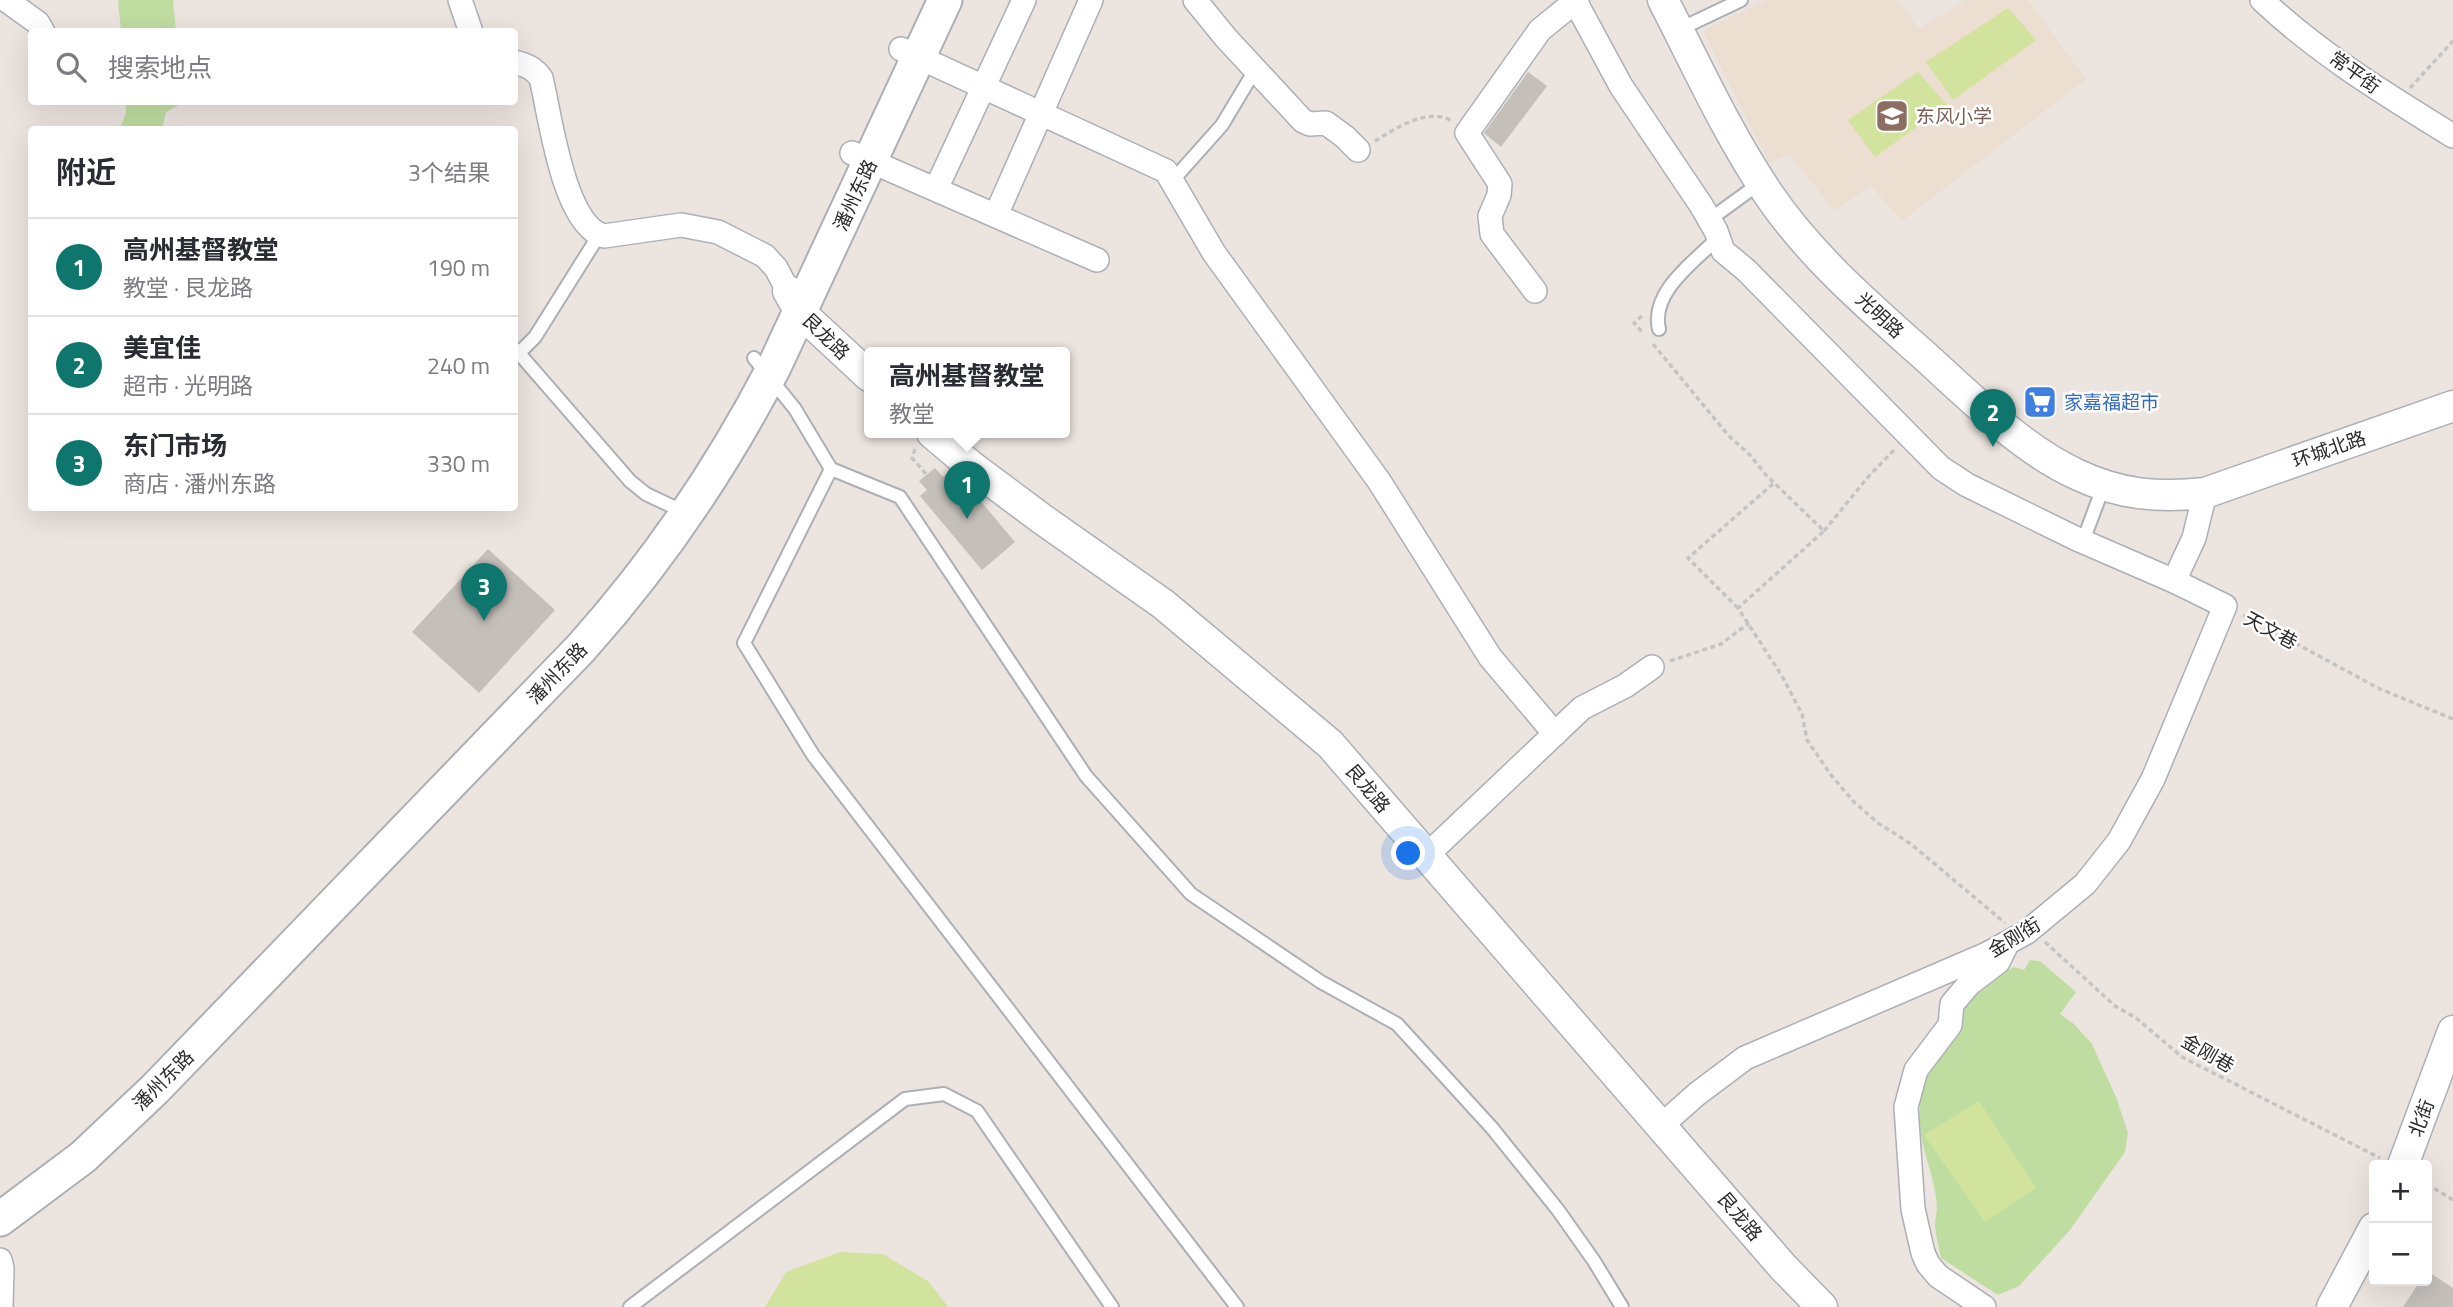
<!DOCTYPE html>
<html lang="zh">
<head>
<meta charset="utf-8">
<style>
  body { margin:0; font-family:"Titillium Web","Noto Sans SC",sans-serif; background:#f2f2f3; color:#2b2b33 }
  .controls { position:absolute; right:21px; bottom:21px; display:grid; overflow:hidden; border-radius:7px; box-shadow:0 7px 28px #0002 }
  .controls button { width:63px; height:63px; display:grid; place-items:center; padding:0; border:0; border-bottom:2px solid #e1e1e2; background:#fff; color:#2b2b33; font:35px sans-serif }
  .you { position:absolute; left:1409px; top:854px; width:24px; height:24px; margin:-18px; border:5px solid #fff; border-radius:50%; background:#1a73e8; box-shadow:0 0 0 10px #1a73e833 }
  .badge { display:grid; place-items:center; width:46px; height:46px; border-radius:50%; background:#0f766e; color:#fff; font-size:23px; font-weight:700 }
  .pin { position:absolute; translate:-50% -58px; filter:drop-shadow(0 2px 4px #0008) }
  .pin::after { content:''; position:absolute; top:37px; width:24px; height:21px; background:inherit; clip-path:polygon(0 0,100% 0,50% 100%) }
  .popup { position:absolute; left:864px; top:347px; width:206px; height:91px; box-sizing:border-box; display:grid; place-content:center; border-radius:7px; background:#fff; filter:drop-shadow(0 2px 5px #0005); font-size:23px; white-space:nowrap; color:#7c7c81 }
  .popup b { font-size:26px; color:#2b2b33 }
  .popup::after { content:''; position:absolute; left:50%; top:100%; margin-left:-14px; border:14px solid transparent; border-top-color:#fff }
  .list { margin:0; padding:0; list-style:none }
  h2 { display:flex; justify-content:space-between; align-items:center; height:91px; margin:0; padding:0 28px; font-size:30px }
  h2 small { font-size:23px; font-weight:400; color:#7c7c81 }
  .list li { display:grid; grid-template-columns:46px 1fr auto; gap:21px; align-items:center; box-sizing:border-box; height:98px; padding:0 28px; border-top:2px solid #e1e1e2 }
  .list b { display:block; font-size:26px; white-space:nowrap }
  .list p { margin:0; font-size:23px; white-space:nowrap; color:#7c7c81 }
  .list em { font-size:23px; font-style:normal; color:#7c7c81 }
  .icon { flex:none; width:38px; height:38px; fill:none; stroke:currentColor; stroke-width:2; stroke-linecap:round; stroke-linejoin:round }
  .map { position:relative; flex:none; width:2453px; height:1307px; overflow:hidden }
  .search { position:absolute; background:#fff; box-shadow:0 7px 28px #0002; left:28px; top:28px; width:490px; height:77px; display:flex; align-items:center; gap:18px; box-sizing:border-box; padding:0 24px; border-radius:7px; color:#7c7c81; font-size:26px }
  .panel { position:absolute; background:#fff; box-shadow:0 7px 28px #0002; left:28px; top:126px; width:490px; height:385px; border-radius:7px }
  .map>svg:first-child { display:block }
</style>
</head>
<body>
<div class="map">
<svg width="2453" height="1307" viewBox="0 0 2453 1307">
  <rect width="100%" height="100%" fill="#ece4df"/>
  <path fill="#ecded0" d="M1766,0H1898L1919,29L1965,0H2028L2086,79L1902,221L1870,185L1835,211L1789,154L1769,163L1703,31Z"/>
  <g fill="#c0dda1">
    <path d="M118,0H173L176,31H121Z"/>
    <path d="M126,102H184L166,112L162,129H120L126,113Z"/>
    <path d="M2030,960L2040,961L2076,992L2060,1014L2074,1024L2092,1044L2116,1097L2128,1133L2125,1152L2070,1230L2019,1286L1998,1295L1941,1258C1939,1248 1936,1237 1935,1226C1935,1219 1937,1212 1937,1205C1933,1162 1911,1136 1923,1089C1931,1054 1958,1026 1968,992L2014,967L2024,970Z"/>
  </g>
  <g fill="#d2e39e">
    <path d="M2008,8L2036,40L1953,100L1926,62Z"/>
    <path d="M1918,72L1947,105L1875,157L1848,120Z"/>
    <path d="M1979,1101L2036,1188L1985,1222L1924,1135Z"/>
    <path d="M840,1252L883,1254L929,1282L948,1307H765L786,1272Z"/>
  </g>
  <g fill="#c5bfba">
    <path d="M1528,72L1547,86L1501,147L1484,133Z"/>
    <path d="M935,468L943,477L948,473L959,486L963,482L967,485L1015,542L982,570L920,496L927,490L919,481Z"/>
    <path d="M488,549L555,610L479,693L412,632Z"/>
    <path d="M2427,1271L2453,1288V1307H2403L2420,1281H2427Z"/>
  </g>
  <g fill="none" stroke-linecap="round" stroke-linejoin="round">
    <defs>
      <g id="service">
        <path d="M1678,30L1741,0"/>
        <path d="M1173,180L1222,125L1255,70"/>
        <path d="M1709,220L1760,183"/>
        <path d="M1659,329C1650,292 1695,261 1718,238"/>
        <path d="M514,351L522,350L535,337L599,235"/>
        <path d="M517,351L630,481L646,494L684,512"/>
        <path d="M754,358L795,409L831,469L744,643L813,755L1237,1307"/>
        <path d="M831,469L900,497L1086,776L1191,894L1321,982L1397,1024L1492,1128L1558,1210L1594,1261L1622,1307"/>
        <path d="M2083,541L2104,485"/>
        <path d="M630,1307L905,1099L944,1094L977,1111L1112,1307"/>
      </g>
      <g id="minor">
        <path d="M6,0L38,23L43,32"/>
        <path d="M460,0L471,32"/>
        <path d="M1195,0L1226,38L1303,121L1310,124L1326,123L1345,137L1358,150"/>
        <path d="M2262,0C2319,54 2387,95 2453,136"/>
        <path d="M1575,1L1621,86L1701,205L1716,231L1723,251L1746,270L1941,468L1967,485L2077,539L2174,581"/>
        <path d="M901,49L1166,171L1214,253L1379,481L1490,657L1555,734"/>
        <path d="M514,62C526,65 534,68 541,78C550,114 563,225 604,236L681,225L718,232L765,256L776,268L788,291"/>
        <path d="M852,153L1097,260"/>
        <path d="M936,189L1024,0"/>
        <path d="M996,215L1091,0"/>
        <path d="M1535,291L1492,234L1490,216L1499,195L1500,184L1467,133L1540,30L1577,0"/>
        <path d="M1426,856L1582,708L1625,686L1652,667"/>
        <path d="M1662,1125L1697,1094L1745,1058L1987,954L2027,932L2085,884L2119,841L2153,779L2225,606L2174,581L2194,538L2205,493"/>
        <path d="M0,1260L2,1268L1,1307"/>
        <path d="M1984,1307L1938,1276L1928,1264L1923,1253L1913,1209L1906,1107L1916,1070L1950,1025L1952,1004L1969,984L1998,962L2005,948"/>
      </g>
      <g id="tertiary">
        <path d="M1663,0C1697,66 1727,133 1769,195C1811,257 1871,308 1927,358C1971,398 2022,449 2076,474C2120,495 2158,498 2205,493L2453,406"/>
        <path d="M788,291L800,312L869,376"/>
        <path d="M932,433L971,466L1042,519L1163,604L1330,744L1783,1267L1822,1307"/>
        <path d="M2403,1165L2453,1031"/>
        <path d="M2332,1307L2374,1228"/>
      </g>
      <path id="secondary" d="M0,1219L83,1157L155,1089L581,648C659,561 720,471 774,367L945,0"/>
    </defs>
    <use href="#service" stroke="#acb0b6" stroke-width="16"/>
    <use href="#minor" stroke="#acb0b6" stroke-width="26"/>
    <use href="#tertiary" stroke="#acb0b6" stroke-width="33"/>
    <use href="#secondary" stroke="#acb0b6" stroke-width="37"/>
    <g stroke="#c4c4c4" stroke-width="3.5" stroke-dasharray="5 3.5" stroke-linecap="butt">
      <path d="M2410,88L2453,41"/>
      <path d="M1375,141C1396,128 1427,107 1452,121"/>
      <path d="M1642,316L1634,323L1643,333"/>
      <path d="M1653,344L1728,435L1750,455L1766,475L1824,531L1738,608L1782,676L1802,714L1807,740L1831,775L1854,802L1878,823L1911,844L2005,923"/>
      <path d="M915,449L912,458L927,475"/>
      <path d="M1824,531L1868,477L1896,448"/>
      <path d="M1738,608L1688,558L1774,483"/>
      <path d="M2243,615L2380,689L2453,719"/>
      <path d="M1670,661L1721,644L1749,623"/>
      <path d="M2045,942L2115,1006L2136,1018L2182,1057L2380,1158"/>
      <path d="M2427,1184L2453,1200"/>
    </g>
    <use href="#service" stroke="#fff" stroke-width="12"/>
    <use href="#minor" stroke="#fff" stroke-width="23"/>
    <use href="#tertiary" stroke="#fff" stroke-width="30"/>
    <use href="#secondary" stroke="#fff" stroke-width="33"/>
  </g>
  <defs>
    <symbol id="school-square" viewBox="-11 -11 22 22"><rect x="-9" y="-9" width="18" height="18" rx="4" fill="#8d6e63" stroke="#fff"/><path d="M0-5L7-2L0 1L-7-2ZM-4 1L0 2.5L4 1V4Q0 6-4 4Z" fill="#fff"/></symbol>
    <symbol id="supermarket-square" viewBox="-11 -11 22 22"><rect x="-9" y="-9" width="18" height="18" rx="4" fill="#3f7fe0" stroke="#fff"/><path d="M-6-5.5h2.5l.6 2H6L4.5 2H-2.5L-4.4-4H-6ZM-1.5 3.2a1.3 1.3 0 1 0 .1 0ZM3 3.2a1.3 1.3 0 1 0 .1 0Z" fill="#fff"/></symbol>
  </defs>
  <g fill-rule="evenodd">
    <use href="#school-square" x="1873" y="97" width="38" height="38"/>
    <use href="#supermarket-square" x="2021" y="383" width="38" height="38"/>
  </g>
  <g text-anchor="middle" stroke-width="5" stroke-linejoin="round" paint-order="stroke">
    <g font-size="19" fill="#2c2c2c" stroke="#fff">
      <text transform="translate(2355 72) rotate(36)" y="7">常平街</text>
      <text transform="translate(855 195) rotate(-65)" y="7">潘州东路</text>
      <text transform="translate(1880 315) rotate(43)" y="7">光明路</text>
      <text transform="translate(826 336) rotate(44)" y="7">艮龙路</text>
      <text transform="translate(2329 449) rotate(-19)" y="7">环城北路</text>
      <text transform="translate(2271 630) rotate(28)" y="7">天文巷</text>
      <text transform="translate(557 673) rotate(-46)" y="7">潘州东路</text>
      <text transform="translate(1368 788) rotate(50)" y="7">艮龙路</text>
      <text transform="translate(2014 937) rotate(-31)" y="7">金刚街</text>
      <text transform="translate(2208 1053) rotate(30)" y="7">金刚巷</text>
      <text transform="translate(163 1080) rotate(-45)" y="7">潘州东路</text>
      <text transform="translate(2421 1118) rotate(-69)" y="7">北街</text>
      <text transform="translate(1740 1216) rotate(50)" y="7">艮龙路</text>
    </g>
    <g font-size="19" fill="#785e54" stroke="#fff" text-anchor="start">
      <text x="1916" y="123">东风小学</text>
    </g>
    <g font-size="19" fill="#366cbe" stroke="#fff" text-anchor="start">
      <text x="2064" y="409">家嘉福超市</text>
    </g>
  </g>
</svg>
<div class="controls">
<button>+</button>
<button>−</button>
</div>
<div class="you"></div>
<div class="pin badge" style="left:967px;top:519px">1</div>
<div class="popup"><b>高州基督教堂</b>教堂</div>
<div class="pin badge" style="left:1993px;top:447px">2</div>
<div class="pin badge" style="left:484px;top:621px">3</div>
<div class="search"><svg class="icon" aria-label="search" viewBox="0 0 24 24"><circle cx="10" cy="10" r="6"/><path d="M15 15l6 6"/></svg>搜索地点</div>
<section class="panel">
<h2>附近<small>3个结果</small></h2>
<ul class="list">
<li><span class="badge">1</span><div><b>高州基督教堂</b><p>教堂 · 艮龙路</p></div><em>190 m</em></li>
<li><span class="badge">2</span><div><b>美宜佳</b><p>超市 · 光明路</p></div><em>240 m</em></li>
<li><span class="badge">3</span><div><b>东门市场</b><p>商店 · 潘州东路</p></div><em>330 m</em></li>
</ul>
</section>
</div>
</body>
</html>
